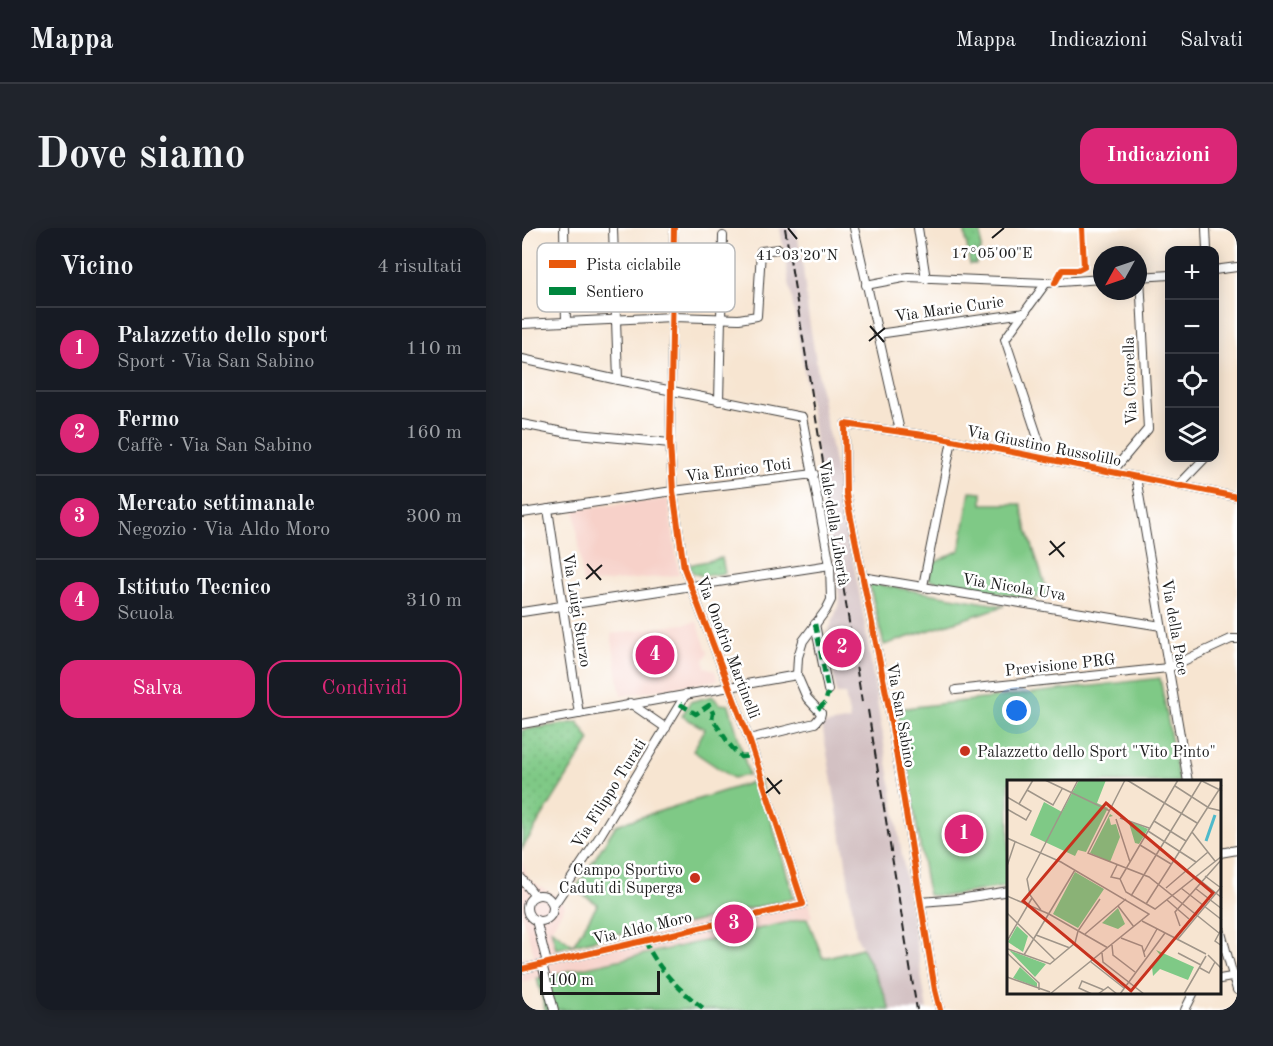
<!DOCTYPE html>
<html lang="it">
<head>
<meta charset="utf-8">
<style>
  body { margin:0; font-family:"Old Standard TT",serif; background:#20242c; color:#f1f3f6 }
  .controls { position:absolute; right:18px; top:18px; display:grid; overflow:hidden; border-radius:12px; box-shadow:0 3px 15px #0003 }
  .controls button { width:54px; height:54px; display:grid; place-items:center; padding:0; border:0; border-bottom:2px solid #363941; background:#171b24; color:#f1f3f6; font:30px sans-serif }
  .compass { position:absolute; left:571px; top:18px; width:54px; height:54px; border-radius:50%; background:#171b24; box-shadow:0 3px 15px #0003; rotate:230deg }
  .scale { position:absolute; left:18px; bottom:15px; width:120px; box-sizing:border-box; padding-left:6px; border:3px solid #1c1c1c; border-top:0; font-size:16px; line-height:21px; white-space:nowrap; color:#1c1c1c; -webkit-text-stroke:4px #fff; paint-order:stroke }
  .you { position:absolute; left:495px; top:483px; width:21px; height:21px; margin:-15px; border:4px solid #fff; border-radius:50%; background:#1a73e8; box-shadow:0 0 0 9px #1a73e833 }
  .badge { display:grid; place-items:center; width:39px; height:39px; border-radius:50%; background:#db2777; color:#fff; font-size:20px; font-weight:700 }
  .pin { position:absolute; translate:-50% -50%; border:3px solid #fff; box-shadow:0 2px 6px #0006 }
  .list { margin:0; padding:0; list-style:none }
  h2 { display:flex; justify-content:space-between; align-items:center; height:78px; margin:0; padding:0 24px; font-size:26px }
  h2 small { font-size:20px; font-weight:400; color:#9ea1a6 }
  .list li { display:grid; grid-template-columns:39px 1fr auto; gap:18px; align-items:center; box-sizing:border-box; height:84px; padding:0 24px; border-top:2px solid #363941 }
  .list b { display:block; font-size:22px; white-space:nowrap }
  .list p { margin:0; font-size:20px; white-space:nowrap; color:#9ea1a6 }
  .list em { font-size:20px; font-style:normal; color:#9ea1a6 }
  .actions { display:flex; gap:12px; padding:18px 24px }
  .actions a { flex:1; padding:14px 0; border:2px solid #db2777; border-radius:18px; text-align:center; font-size:21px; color:#db2777 }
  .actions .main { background:#db2777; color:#fff }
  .icon { flex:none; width:33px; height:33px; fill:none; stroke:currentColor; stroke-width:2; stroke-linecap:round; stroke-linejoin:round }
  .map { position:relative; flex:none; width:715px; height:782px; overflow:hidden; border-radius:18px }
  header { display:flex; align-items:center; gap:36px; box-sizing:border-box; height:84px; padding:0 30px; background:#171b24; border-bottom:2px solid #363941 }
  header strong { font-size:28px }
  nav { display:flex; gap:33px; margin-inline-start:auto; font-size:21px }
  .intro { display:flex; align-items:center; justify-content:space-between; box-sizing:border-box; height:144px; padding:0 36px }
  h1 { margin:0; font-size:42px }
  .button { padding:15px 27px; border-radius:18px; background:#db2777; color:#fff; font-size:21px; font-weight:700 }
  main { display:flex; gap:36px; padding:0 36px }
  aside { flex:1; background:#171b24; border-radius:18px; box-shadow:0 3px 15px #0003 }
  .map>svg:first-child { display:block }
</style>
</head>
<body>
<header>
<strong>Mappa</strong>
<nav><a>Mappa</a><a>Indicazioni</a><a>Salvati</a></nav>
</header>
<div class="intro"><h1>Dove siamo</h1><a class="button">Indicazioni</a></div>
<main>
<aside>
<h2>Vicino<small>4 risultati</small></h2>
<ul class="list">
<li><span class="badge">1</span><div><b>Palazzetto dello sport</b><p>Sport · Via San Sabino</p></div><em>110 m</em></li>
<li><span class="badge">2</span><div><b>Fermo</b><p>Caffè · Via San Sabino</p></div><em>160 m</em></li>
<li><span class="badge">3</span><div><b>Mercato settimanale</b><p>Negozio · Via Aldo Moro</p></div><em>300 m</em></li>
<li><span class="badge">4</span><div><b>Istituto Tecnico</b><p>Scuola</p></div><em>310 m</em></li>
</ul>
<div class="actions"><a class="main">Salva</a><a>Condividi</a></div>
</aside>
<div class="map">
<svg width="715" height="782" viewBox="0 0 715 782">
  <defs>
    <pattern id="park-dots" width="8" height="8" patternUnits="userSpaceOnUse" patternTransform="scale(1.5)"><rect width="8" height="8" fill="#7fc986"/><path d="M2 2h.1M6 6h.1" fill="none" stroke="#6dac73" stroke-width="1.8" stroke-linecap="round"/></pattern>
  </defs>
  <rect width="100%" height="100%" fill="#fff"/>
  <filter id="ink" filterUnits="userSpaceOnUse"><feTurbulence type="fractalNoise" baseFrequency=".0167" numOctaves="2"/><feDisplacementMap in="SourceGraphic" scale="12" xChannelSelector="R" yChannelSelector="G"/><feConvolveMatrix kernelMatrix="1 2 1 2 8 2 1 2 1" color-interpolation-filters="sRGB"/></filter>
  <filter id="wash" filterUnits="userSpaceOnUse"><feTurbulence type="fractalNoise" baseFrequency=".008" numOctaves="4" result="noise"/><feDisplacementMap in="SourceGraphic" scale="24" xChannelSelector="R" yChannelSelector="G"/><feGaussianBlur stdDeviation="1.35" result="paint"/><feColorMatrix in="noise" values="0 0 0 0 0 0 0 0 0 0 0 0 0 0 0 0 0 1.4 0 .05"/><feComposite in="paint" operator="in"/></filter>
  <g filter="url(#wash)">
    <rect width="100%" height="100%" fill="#f7e5d1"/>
    <g fill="#f7d1c9">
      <path d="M146,271L157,347L61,356L53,281Z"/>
      <path d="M175,394L186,425L182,432L183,439L192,442L196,452L99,468L89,406Z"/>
      <path d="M0,633L6,651L34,668L43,678L29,701L34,724L101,711L272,670H285L290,689L0,754V730L12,727L0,687Z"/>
    </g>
    <path fill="#d2bfc1" d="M258,0H274L280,31L286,85L303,187L340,379L405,782H368L361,763L334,707L323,628L300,497L328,492L323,466H315L314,464L305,408L318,373L302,281L289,184Z"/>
    <g fill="#7fc986" stroke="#4e7251" stroke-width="1.5">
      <path d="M448,263L460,264V276H499L504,298L526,366L510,371L407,352L410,336L438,322Z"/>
      <path d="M347,355L482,378L362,417Z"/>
      <path d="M638,450L657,554H487V658L424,668L406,667L376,481Z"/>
      <path d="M190,468L198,476L207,477L227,547L211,550L171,523L183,501L160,488L168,474Z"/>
      <path d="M237,552L272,670L101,711L99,705L34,721L29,701L51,717L76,676L53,662L94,597Z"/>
      <path d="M285,690L301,730L340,720L361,763L368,782H23L15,750Z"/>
    </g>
    <g fill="url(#park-dots)" stroke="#4e7251" stroke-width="1.5">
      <path d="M442,0H459V22L454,27V36H448Z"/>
      <path d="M200,330L203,345C189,347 172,353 166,337Z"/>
      <path d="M56,494L68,512L0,621V502Z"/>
    </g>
  </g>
  <g filter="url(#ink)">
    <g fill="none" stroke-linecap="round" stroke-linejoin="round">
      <defs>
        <g id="minor">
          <path d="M42,0L44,94"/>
          <path d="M91,0L96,152"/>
          <path d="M332,0L378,203"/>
          <path d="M396,0L404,51"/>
          <path d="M684,0L685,22"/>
          <path d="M692,42L715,39"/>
          <path d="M616,49L648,47"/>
          <path d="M344,57L386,49L524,55L580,51"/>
          <path d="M0,96L151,89L217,91L235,88L239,23L257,21"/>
          <path d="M356,106L503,85"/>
          <path d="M0,131L96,152L280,189L308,337L309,372L304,382L281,413L276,429L275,447L285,470L299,485L298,489L293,495L227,511"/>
          <path d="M197,173L201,8"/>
          <path d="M0,196L46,205L148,215"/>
          <path d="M523,231L483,111L524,55"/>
          <path d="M590,244L626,201L618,49"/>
          <path d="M614,249L666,554"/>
          <path d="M657,257L683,230"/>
          <path d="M26,281L57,486"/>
          <path d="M0,285L151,263L292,246"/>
          <path d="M340,349L639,398"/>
          <path d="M401,358L430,212"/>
          <path d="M0,384L308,337"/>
          <path d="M293,396L306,462"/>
          <path d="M434,462L646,440L709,411H715"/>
          <path d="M108,475L144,500"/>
          <path d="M0,496L275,447"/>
          <path d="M698,625L715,622"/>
          <path d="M0,651L13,668"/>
          <circle cx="18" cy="680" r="13"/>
          <path d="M399,674L437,671L487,663"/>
          <path d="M31,678L76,611L164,466"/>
          <path d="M14,692L25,735"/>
          <path d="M698,701L715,762"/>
          <path d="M20,736L32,782"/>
          <path d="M0,741L281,676L227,511L162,340L151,263L148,215L152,0"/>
          <path d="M698,751L715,748"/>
          <path d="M418,782L413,762L366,475L324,266L323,196L415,209L715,269"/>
          <path d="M663,782L671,766"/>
        </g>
      </defs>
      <use href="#minor" stroke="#3d3a37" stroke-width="10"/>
      <use href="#minor" stroke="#fff" stroke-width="8"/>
      <g stroke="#1c1c1c" stroke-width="2" stroke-dasharray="9 4.5" stroke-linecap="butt">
        <path d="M263,0L340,474"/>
        <path d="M346,482L395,782"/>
      </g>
      <g stroke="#00873e" stroke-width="4.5" stroke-dasharray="9 4.5" stroke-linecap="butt">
        <path d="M293,396L306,462"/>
        <path d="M158,476L174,486L187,477L191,485L190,491C202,506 204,515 219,529L233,528"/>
        <path d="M296,481L303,475L306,465"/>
        <path d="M123,712C134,740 160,765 184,782"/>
      </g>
      <defs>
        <g id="cycleway">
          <path d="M533,55L540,42H556L562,39L560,0"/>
          <path d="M0,741L281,676L227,511L162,340L151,263L148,215L152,0"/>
          <path d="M418,782L413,762L366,475L324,266L323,196L415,209L715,269"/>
        </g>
      </defs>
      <use href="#cycleway" stroke="#fff" stroke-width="10"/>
      <use href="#cycleway" stroke="#e8590c" stroke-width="6"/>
    </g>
  </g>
  <path fill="none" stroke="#1c1c1c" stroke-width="2" d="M266,0L275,11M470,10L482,0M348,98L362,114M347,113L363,100M528,313L542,329M527,327L543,314M65,336L79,352M64,351L80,337M245,550L258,566M244,565L260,552"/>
  <g fill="#c8321e" stroke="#fff" stroke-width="2">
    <circle cx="443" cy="523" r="6"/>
    <circle cx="173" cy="650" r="6"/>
  </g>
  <g text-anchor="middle" stroke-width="5" stroke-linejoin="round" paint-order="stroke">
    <g font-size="16" fill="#1c1c1c" stroke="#fff">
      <text transform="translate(427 80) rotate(-8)" y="6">Via Marie Curie</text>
      <text transform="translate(607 153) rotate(-92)" y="6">Via Cicorella</text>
      <text transform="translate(522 217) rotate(11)" y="6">Via Giustino Russolillo</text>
      <text transform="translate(216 241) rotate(-7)" y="6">Via Enrico Toti</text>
      <text transform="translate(313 295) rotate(81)" y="6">Viale della Libertà</text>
      <text transform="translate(492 358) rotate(9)" y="6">Via Nicola Uva</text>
      <text transform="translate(56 382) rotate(81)" y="6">Via Luigi Sturzo</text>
      <text transform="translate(654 399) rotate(80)" y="6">Via della Pace</text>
      <text transform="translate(207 419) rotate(69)" y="6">Via Onofrio Martinelli</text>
      <text transform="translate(538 436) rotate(-6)" y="6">Previsione PRG</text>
      <text transform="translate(380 487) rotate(80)" y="6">Via San Sabino</text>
      <text transform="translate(86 565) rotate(-58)" y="6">Via Filippo Turati</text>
      <text transform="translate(120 699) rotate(-13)" y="6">Via Aldo Moro</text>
    </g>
    <g font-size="16" fill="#1c1c1c" stroke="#fff" text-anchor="start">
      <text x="455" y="529">Palazzetto dello Sport "Vito Pinto"</text>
      <text x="161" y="647" text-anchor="end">Campo Sportivo<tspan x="161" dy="18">Caduti di Superga</tspan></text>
    </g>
  </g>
  <g transform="translate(485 552)">
    <rect width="214" height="214" fill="#f7e5d1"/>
    <path d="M72,0H99L90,23L101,28L79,72L71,70L68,76L23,55L37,22L55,32ZM103,34L106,36L102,37L104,45L109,44L113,57L103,82L83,73ZM68,92L97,109L71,148L46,134ZM111,128L118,144L111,149L95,143ZM10,146L21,156L16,172L1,162ZM13,187L30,203V207L6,198Z" fill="#7fc986"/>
    <path d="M121,40L141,49L132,64L128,63ZM2,170L39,184L28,197ZM149,170L187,187L181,200L153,189L146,196L145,187L154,176Z" fill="#7fc986"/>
    <path fill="none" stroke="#4eb9ca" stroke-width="3" d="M199,61L208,35"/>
    <path fill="none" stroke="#9f9589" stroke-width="1.5" d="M38,0L103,31M118,0L81,73L142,97L212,153M120,0L190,43M195,1L215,11M168,6L202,28L215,31M20,10L46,25L55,9M0,17L12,24L26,0M0,29L19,40L24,31L12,24M113,38L142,48M109,39L123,82M147,41L179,61M141,51L189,82M185,52L208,81M0,58L54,82L142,134L43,214M133,65L164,84M110,85L104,97L113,99L119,112L148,129L215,76M0,86L8,62M198,96L214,108M189,97L215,118M113,99L171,0M159,108L201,72M174,108L215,140M188,108L215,129M0,116L42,134L101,168M124,116L195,0M160,120L182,139M139,124L215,5M111,126L127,147M34,130L23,115L20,99L71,0M0,133L48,180M135,141L199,174M173,146L168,132L215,79M215,148L208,161L215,166M78,154L119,119M29,155L63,168M114,158L135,166L138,177M170,160L215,106M0,161L25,118M105,165L106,175L128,192M1,169L43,184L68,163L71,151L93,119M137,172L150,149M0,173L32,203V210M95,173L96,182L137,214M171,173L194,185M17,175L68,90M201,175L215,189M84,182L117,208M193,188L202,193L208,182M0,197L43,212M85,214L72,208L75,201L97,210M91,214L101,207L110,214M113,214L158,153M177,214L199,176"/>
    <path fill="#c8321e" fill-opacity="0.15" stroke="#c8321e" stroke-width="3" d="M99,23L206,113L124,211L16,121Z"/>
    <rect width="214" height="214" fill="none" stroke="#1c1c1c" stroke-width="3"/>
  </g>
  <rect x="15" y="15" width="198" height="69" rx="9" fill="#fff" stroke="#bbb" stroke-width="1.5"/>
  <rect x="27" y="32" width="27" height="8" fill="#e8590c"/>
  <rect x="27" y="59" width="27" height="8" fill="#00873e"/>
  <g font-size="16" fill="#1c1c1c">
    <text x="64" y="42">Pista ciclabile</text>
    <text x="64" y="69">Sentiero</text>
  </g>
  <g font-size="15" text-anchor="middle" fill="#1c1c1c" stroke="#fff" stroke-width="5" stroke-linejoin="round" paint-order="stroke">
    <text x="470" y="30">17°05'00"E</text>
    <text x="275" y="32">41°03'20"N</text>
  </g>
</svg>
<div class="controls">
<button>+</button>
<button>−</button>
<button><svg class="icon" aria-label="locate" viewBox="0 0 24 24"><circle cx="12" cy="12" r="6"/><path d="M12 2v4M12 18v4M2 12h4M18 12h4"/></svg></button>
<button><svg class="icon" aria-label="layers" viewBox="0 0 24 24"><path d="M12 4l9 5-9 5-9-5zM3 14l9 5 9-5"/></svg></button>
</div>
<svg class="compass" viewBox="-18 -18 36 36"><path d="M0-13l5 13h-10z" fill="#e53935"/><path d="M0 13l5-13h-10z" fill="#9ea1a6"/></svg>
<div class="scale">100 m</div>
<div class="you"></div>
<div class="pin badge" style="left:442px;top:606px">1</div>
<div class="pin badge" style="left:320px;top:420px">2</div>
<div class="pin badge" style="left:212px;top:696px">3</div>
<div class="pin badge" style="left:133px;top:427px">4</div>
</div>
</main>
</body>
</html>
